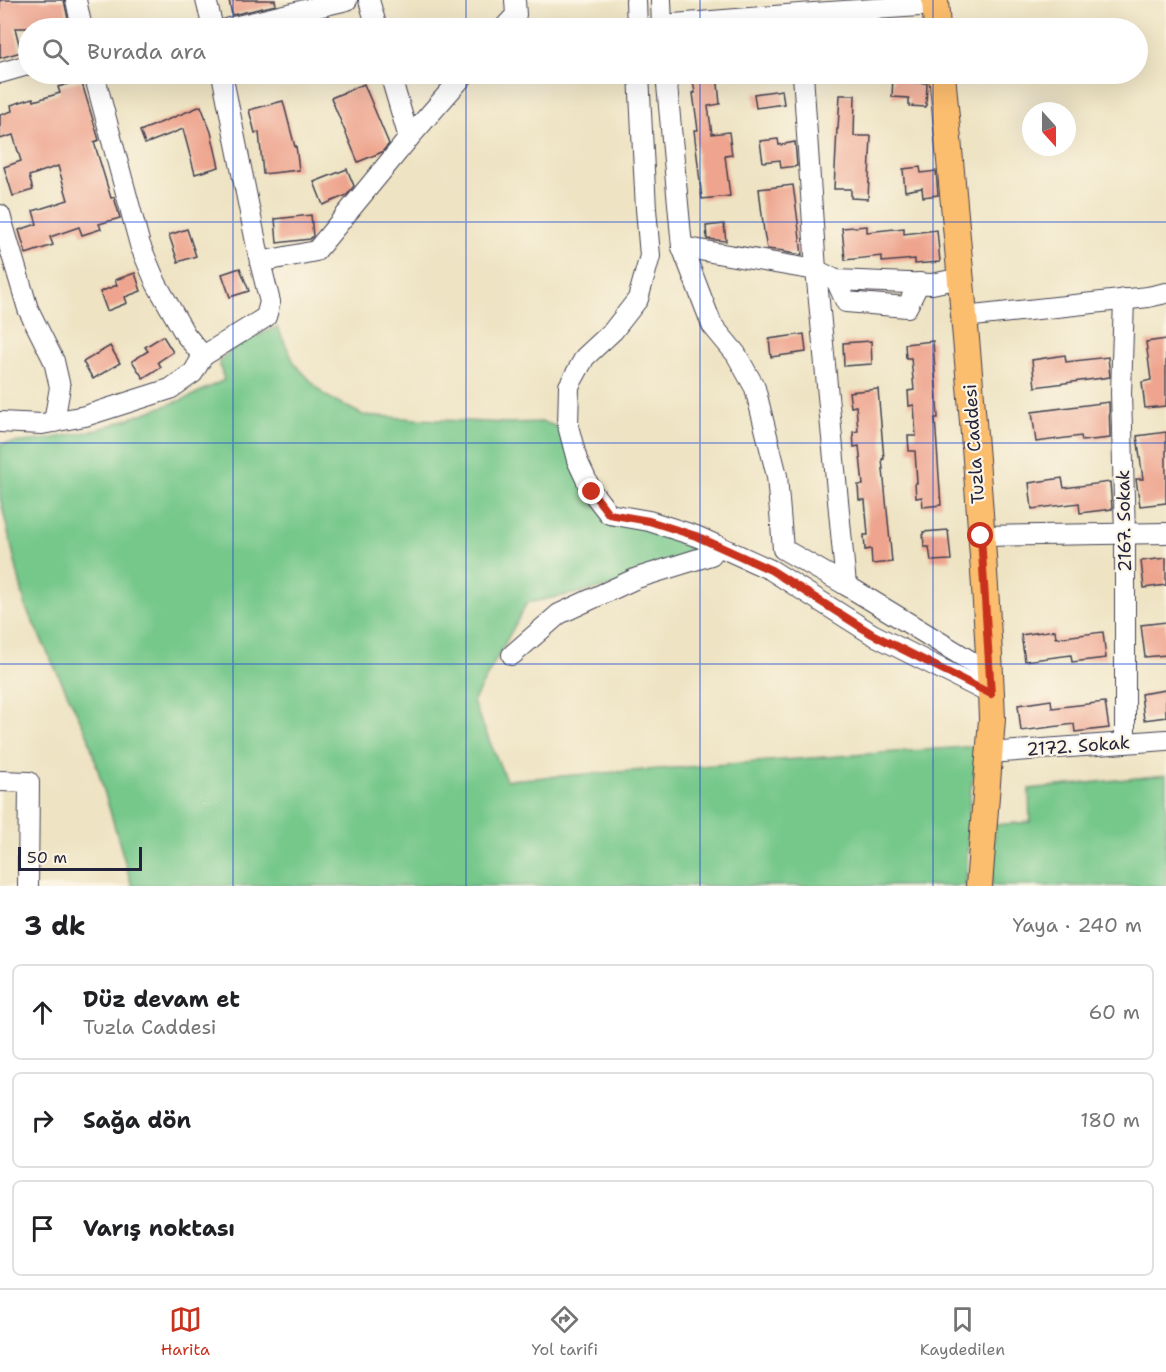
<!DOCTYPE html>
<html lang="tr">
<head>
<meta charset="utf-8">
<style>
  body { margin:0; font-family:"Shantell Sans",sans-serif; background:#f2f2f2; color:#202124 }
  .compass { position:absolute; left:1022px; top:102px; width:54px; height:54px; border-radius:50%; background:#fff; box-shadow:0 6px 24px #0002; rotate:159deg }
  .scale { position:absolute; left:18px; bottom:15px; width:124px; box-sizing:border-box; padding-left:6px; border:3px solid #22223b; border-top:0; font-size:16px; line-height:21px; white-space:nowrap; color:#22223b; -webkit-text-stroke:4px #fcf5e5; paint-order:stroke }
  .stop { position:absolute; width:18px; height:18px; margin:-14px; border:4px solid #c8321e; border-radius:50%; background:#fff }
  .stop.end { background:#c8321e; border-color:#fff; box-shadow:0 2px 6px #0008 }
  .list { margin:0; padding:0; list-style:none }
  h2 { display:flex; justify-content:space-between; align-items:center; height:78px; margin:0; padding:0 24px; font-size:26px }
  h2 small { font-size:20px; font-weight:400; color:#757577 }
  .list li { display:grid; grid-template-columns:39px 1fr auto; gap:18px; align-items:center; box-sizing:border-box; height:96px; margin:0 12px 12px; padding:0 12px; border:2px solid #e0e0e0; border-radius:9px }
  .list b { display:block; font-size:22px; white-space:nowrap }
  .list p { margin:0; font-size:20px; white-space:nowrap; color:#757577 }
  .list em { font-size:20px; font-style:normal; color:#757577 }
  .icon { flex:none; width:33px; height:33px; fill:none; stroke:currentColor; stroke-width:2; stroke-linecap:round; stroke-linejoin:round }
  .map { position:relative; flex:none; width:1166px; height:886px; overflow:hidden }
  .search { position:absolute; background:#fff; box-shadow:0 6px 24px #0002; left:18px; right:18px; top:18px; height:66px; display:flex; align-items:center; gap:15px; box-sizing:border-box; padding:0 21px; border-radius:33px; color:#757577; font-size:22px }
  .sheet { height:402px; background:#fff }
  nav { display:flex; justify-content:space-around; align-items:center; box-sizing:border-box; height:84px; border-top:2px solid #e0e0e0; background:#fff; font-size:16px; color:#757577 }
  nav a { display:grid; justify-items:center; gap:3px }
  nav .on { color:#c8321e }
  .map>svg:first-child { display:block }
</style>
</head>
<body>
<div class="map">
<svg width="1166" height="886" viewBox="0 0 1166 886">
  <rect width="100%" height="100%" fill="#fcf5e5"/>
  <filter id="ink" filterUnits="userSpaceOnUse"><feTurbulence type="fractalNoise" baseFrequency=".0167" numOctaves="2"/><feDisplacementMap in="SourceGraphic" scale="12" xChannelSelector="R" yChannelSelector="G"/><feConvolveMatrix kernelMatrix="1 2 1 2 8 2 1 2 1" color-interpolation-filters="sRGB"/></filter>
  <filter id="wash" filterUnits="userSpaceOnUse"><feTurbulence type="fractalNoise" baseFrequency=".008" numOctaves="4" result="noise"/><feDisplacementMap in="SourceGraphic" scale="24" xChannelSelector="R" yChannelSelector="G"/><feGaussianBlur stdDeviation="1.35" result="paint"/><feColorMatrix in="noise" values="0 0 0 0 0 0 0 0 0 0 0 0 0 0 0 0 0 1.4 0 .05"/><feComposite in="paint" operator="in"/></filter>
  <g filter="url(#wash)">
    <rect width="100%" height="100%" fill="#eee3c3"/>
    <g fill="#74c78a" stroke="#4b7462" stroke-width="1.5">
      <path d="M277,327L295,364L324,395L363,415L416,419L510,423L544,422L563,429L612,512L705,550L613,586L527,603L473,702L506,780L979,746L970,793L966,886H132L88,736L26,608L0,498V444L42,440L97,430L187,398L224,380L219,362L235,346Z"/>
      <path d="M1166,775V886H992L995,825L1030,822L1029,789Z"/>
    </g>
    <g id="blocks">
      <g fill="#eea48e">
        <path d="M0,0H64L70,28H15L21,52L0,58Z"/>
        <path d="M229,0H275L276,5L232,15Z"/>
        <path d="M692,74H717L720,104L708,106L712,134L729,132L732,155L725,156L730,196L702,199L694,130H698L693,93H695Z"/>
        <path d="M893,76H910V82L927,83L926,107L909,106V98L892,97Z"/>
        <path d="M81,80L99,140L94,142L111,198L114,197L120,218L99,224L101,229L82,235L79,227L50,237L53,245L26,254L19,230L37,224L33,211L68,200L58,166L29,176L33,190L13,196L4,167L21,161L13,135L0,139V115L12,111L11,105L33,98L34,101L60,93L58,87Z"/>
        <path d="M364,84L389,144L382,152L358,162L331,98Z"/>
        <path d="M782,90L784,104L756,108L754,94Z"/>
        <path d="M840,95H855L854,136H871L868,199L851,198V189H834L837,129H838Z"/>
        <path d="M283,101L295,147L296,146L299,170L263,174L259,132L255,133L249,110Z"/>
        <path d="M201,106L211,132L219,167L195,174L183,129L145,144L140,131Z"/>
        <path d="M778,139L779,145L795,142L797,166L781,168L780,160L763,162L760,141Z"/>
        <path d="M920,167L921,173L936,171L938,195L923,197L922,188L905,191L903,169Z"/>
        <path d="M347,169L354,186L347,195L323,205L314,182Z"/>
        <path d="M793,185L797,214L802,255L784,252V251L767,249L764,232L759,189Z"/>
        <path d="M311,215L313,236L310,239L277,243L275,219Z"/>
        <path d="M724,224L726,241L707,239L706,226Z"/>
        <path d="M867,226V232L904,228V234L937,230L940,262L915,264V259L882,262V256L845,260L842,228Z"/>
        <path d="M187,229L196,256L178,262L169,235Z"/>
        <path d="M240,268L249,291L230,297L222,274Z"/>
        <path d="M135,273L141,291L125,297L127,303L107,311L100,292L117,285L115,280Z"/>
        <path d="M804,334L806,352L771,357L769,339Z"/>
        <path d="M163,336L173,352L158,362L161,367L143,378L132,361L148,351L145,347Z"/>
        <path d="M1166,339V406L1145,408L1142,382L1151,380L1146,342Z"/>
        <path d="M871,341L872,364L844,366L843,343Z"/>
        <path d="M933,341L938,418H935L941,505L923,507L922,497L916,498L915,483H917L915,451H909L908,436H916L914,405L909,406L908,391L914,390L911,358H906L905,344Z"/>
        <path d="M110,346L120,363L93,379L83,362Z"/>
        <path d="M1065,355L1066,362L1108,357L1110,377L1035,387L1032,360Z"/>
        <path d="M878,389L884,459H882L892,562L872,564L871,549L865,550L864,535H868L865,500H859L858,485H863L859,446L854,447L853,432L858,431L856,406L851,407L849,392Z"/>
        <path d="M1109,402L1110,438L1082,441L1081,436L1036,442L1032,412Z"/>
        <path d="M1166,432V503L1140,506L1136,479H1143L1137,436Z"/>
        <path d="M1062,478L1064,488L1110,482L1112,509L1080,513L1079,503L1032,509L1029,483Z"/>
        <path d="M948,530L951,560L931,561L929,547H924L923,532Z"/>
        <path d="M1166,558V585L1144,588L1141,561Z"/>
        <path d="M1166,622V655L1145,657L1141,625Z"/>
        <path d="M1055,630L1056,638L1103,632L1106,658L1072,662L1071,655L1025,661L1021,635Z"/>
        <path d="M1166,690V717L1144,720L1141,694Z"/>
        <path d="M1051,700L1052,708L1105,702L1109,728L1075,732L1074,724L1021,731L1018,705Z"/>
      </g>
    </g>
  </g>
  <g filter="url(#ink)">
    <use href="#blocks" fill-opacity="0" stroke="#413f4f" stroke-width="1.5"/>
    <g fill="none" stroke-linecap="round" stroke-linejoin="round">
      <defs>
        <g id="minor">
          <path d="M76,0L82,28"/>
          <path d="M206,0L213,28"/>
          <path d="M369,0L377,28"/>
          <path d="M636,0L637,28"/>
          <path d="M661,0L662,28"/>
          <path d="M661,25L799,14L935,5"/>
          <path d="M229,28L347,0"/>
          <path d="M504,28L516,15L515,0"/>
          <path d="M0,73L28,65"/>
          <path d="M222,74L260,262L316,251L409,138L465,74"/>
          <path d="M390,74L409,138"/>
          <path d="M639,74L646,209L650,256L638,299L613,331L585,357L569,386L568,426L577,460L592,492L609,514L649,521L696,536L771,570L872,634L991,694"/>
          <path d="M666,74L682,247L712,325L736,354L755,388L777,476L783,549L846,585L990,673"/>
          <path d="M803,74L816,270L846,585"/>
          <path d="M0,215L28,309L54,361L60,387L54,422"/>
          <path d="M682,247L816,270L836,280L932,284L961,278"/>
          <path d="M836,280L846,302L907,307L919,283"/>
          <path d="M1124,299L1121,393L1125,534V743"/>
          <path d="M964,317L1148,297L1166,293"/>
          <path d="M203,356L266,317L270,302L260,262"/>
          <path d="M0,422L42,424L85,416L170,389L193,373L203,356L185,334L156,283L140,245L94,74"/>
          <path d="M981,536L1166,533"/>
          <path d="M512,655L559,614L637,578L711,555L718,546"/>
          <path d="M989,753L1166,740"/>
          <path d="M0,781L29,782L28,886"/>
        </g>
        <g id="major">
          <path d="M935,0L937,28"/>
          <path d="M942,74C961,280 981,487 991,694L992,719L979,886"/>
        </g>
      </defs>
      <use href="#minor" stroke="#413f4f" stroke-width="22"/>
      <use href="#major" stroke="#413f4f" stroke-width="28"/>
      <use href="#minor" stroke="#fff" stroke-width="20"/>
      <use href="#major" stroke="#fbbd6e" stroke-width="26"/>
    </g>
  </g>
  <g fill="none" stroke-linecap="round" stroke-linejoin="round" filter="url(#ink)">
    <path stroke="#c8321e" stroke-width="8" d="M592,492L609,514L649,521L696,536L771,570L872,634L991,694L981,536"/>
  </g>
  <path fill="none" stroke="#1d4ed8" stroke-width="1.5" stroke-opacity="0.55" d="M233,0V28M466,0V28M700,0V28M933,0V28M233,74V886M466,74V886M700,74V886M933,74V886M0,222H1166M0,443H1166M0,664H1166"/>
  <g text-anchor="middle" stroke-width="4.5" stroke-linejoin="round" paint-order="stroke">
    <g font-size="18" fill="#22223b" stroke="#fcf5e5">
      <text transform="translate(974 444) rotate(-94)" y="6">Tuzla Caddesi</text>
      <text transform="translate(1124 521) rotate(-91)" y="6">2167. Sokak</text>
      <text transform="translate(1078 746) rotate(-4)" y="6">2172. Sokak</text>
    </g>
  </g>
</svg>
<svg class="compass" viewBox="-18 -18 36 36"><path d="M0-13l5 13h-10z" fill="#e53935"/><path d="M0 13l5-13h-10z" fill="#757577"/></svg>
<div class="scale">50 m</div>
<div class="stop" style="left:981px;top:536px"></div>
<div class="stop end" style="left:592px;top:492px"></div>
<div class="search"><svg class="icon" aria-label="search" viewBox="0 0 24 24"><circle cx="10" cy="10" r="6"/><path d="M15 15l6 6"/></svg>Burada ara</div>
</div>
<section class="sheet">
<h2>3 dk<small>Yaya · 240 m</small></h2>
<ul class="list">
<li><svg class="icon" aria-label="ahead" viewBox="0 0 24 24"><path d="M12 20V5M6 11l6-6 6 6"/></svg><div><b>Düz devam et</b><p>Tuzla Caddesi</p></div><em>60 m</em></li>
<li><svg class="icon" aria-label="right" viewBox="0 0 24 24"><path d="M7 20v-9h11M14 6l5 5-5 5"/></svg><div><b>Sağa dön</b></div><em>180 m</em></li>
<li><svg class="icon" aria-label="arrive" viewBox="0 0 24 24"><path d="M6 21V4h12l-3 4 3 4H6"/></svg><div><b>Varış noktası</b></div></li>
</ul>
</section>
<nav>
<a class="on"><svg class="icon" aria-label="map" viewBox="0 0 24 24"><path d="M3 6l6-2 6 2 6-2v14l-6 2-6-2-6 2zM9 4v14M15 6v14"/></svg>Harita</a>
<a><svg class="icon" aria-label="directions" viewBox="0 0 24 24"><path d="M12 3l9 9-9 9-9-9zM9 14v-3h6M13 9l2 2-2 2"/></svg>Yol tarifi</a>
<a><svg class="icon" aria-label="saved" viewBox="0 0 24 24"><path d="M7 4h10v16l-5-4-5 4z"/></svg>Kaydedilen</a>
</nav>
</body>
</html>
